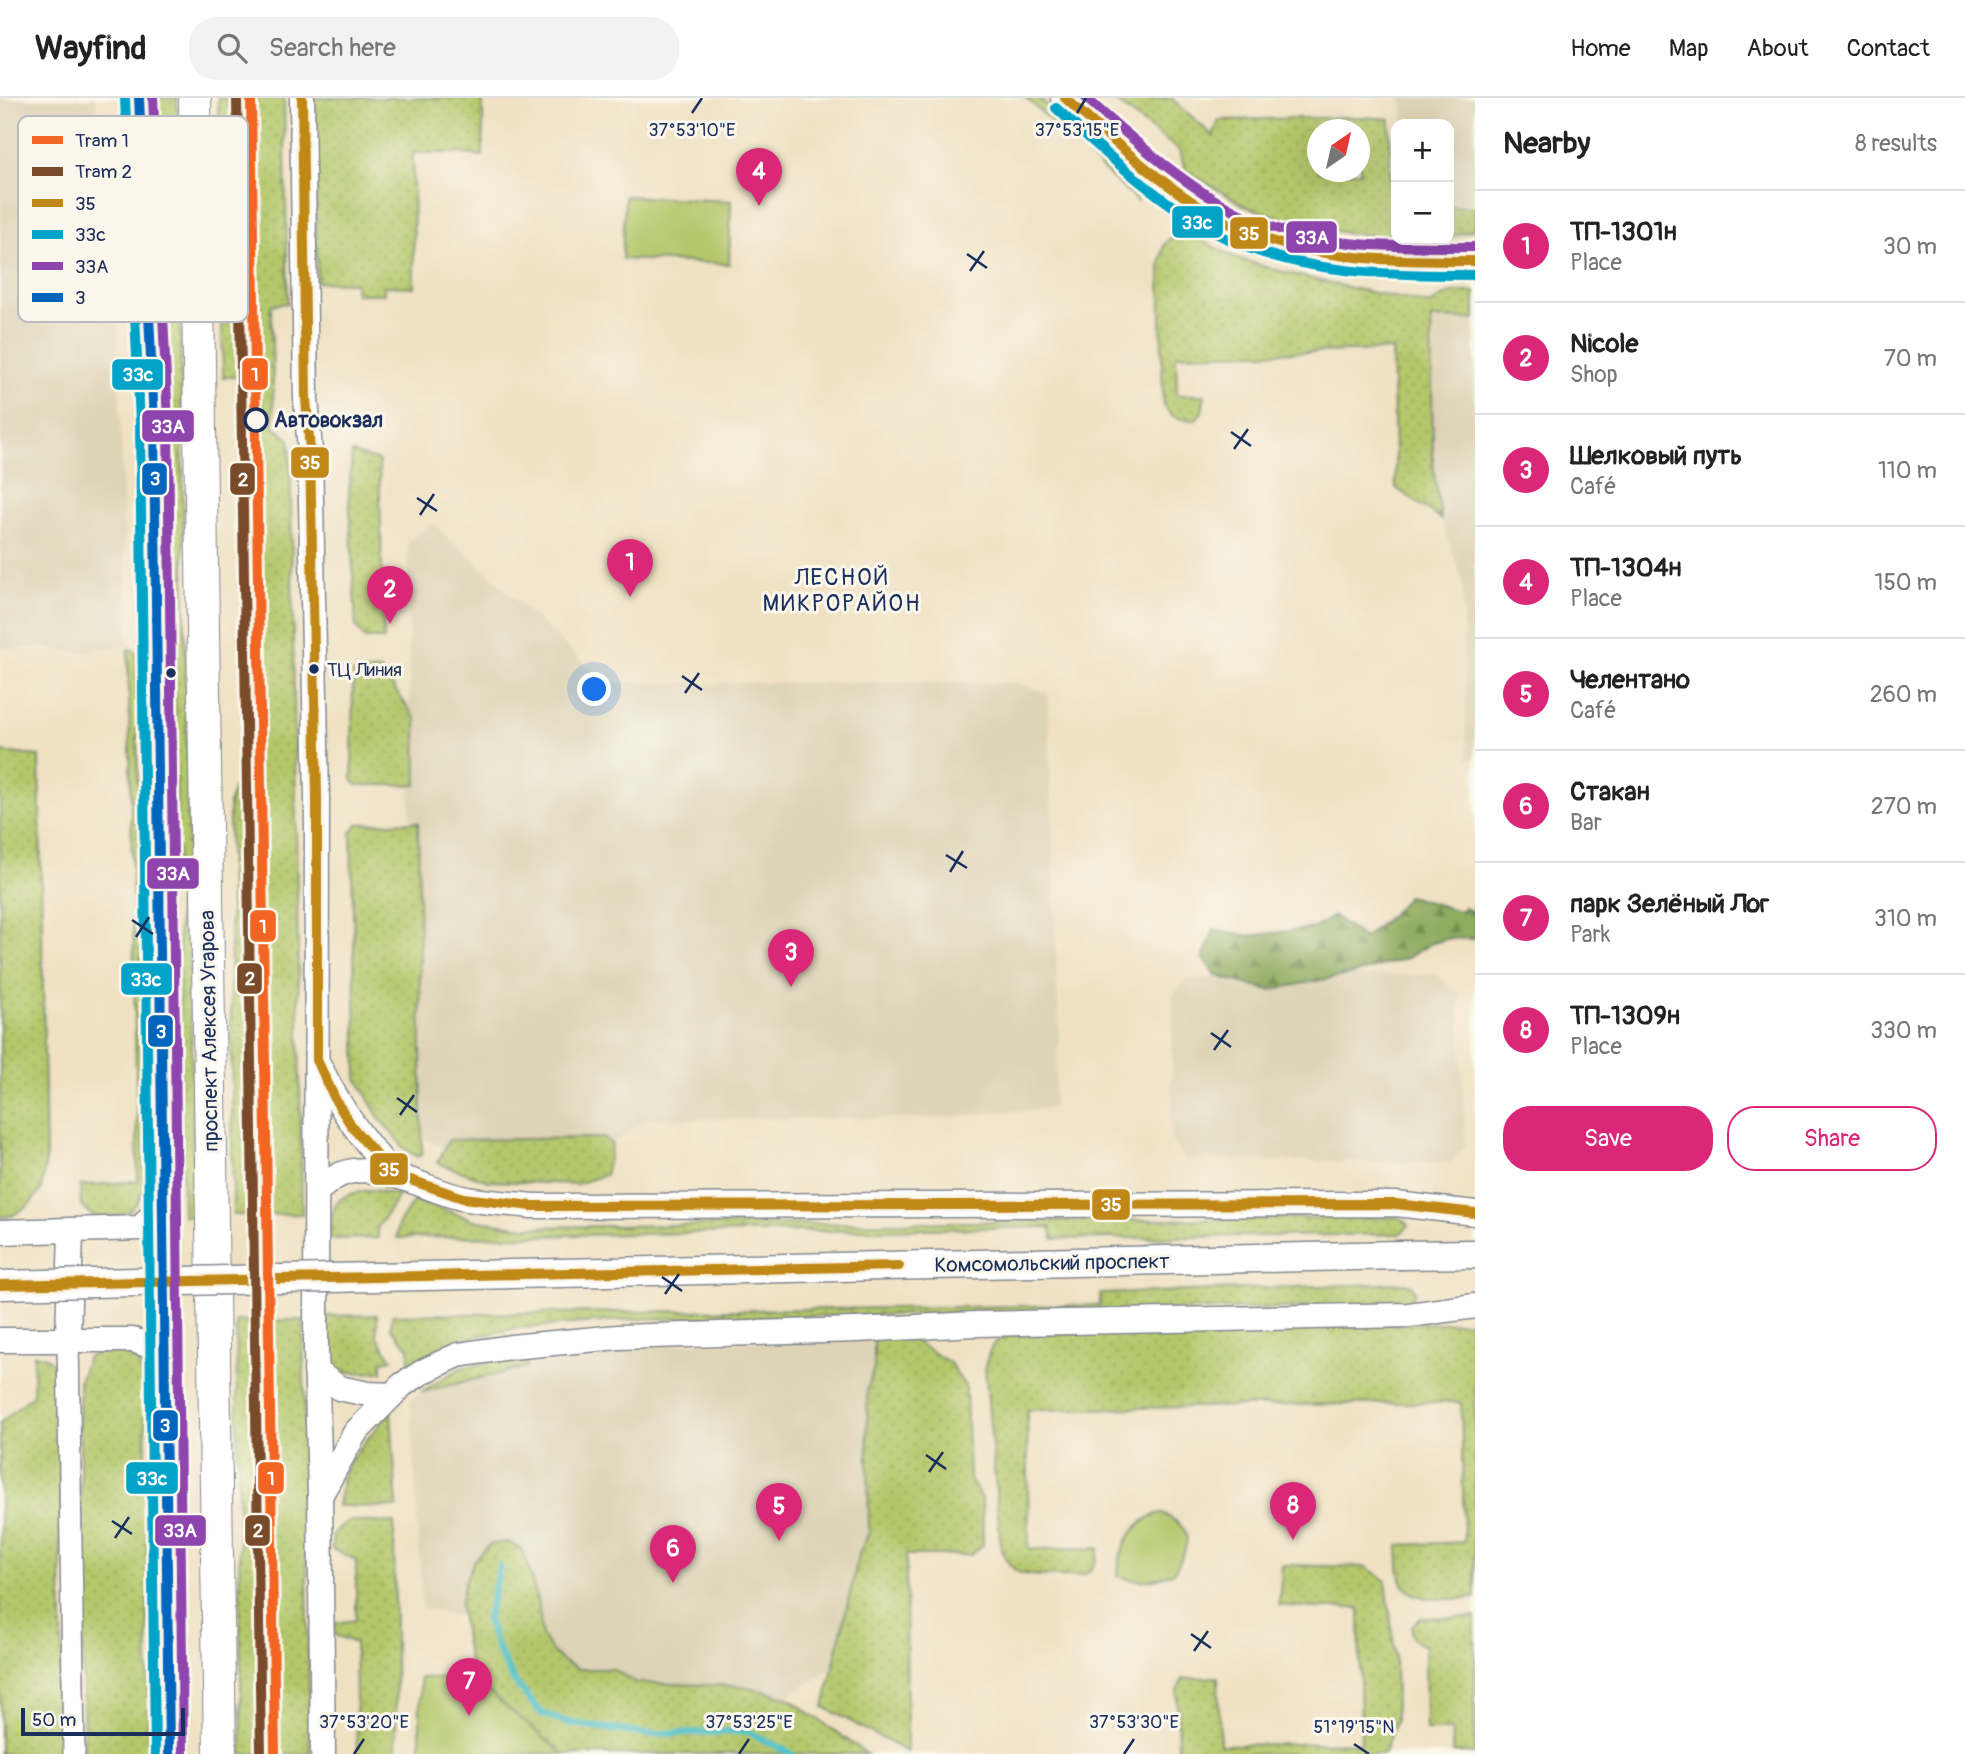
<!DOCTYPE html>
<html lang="en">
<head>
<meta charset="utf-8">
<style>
  body { margin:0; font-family:Pangolin,sans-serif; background:#f2f2f2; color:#222 }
  .controls { position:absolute; right:21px; top:21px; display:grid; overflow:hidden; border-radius:14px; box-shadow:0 7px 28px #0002 }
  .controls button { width:63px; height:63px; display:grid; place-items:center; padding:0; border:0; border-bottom:2px solid #e0e0e0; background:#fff; color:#222; font:35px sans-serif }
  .compass { position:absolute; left:1307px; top:21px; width:63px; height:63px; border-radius:50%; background:#fff; box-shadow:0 7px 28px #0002; rotate:34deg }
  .scale { position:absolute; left:21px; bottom:18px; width:164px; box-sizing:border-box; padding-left:7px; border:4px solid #1b2f5e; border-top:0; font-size:19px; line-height:24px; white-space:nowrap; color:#1b2f5e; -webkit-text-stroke:5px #fbf7ec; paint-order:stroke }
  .you { position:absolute; left:595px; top:592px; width:24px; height:24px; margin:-18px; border:5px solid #fff; border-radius:50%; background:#1a73e8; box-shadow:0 0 0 10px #1a73e833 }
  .badge { display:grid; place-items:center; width:46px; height:46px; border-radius:50%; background:#db2777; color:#fff; font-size:23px; font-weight:700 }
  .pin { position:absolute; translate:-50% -58px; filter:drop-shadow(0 2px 4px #0008) }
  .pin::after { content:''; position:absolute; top:37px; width:24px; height:21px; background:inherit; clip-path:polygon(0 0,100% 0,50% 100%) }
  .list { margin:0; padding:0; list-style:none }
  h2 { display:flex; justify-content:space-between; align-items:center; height:91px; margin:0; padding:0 28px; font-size:30px }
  h2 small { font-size:23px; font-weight:400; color:#767676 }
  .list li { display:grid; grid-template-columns:46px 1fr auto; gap:21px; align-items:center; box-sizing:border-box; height:112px; padding:0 28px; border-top:2px solid #e0e0e0 }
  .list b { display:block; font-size:26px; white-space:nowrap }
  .list p { margin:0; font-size:23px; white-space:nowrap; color:#767676 }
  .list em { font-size:23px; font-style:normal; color:#767676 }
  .actions { display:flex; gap:14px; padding:21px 28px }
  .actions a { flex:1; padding:16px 0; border:2px solid #db2777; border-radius:28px; text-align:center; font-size:24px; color:#db2777 }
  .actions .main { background:#db2777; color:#fff }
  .icon { flex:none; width:38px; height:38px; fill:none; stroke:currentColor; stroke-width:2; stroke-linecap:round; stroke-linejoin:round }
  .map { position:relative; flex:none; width:1475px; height:1656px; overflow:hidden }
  header { display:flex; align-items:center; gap:42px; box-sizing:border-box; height:98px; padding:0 35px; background:#fff; border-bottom:2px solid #e0e0e0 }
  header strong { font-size:33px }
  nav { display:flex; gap:38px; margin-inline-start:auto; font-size:24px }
  .search { width:490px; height:63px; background:#f2f2f2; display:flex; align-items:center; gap:18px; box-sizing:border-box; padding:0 24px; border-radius:28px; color:#767676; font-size:26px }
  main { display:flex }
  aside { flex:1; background:#fff }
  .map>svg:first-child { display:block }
</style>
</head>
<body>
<header>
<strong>Wayfind</strong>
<div class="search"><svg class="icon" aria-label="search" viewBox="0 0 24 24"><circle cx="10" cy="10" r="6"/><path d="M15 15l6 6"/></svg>Search here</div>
<nav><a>Home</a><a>Map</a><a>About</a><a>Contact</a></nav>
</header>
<main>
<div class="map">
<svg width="1475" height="1656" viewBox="0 0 1475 1656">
  <defs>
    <pattern id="grass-dots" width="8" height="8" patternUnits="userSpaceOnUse" patternTransform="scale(1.75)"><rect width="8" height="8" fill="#b4c76a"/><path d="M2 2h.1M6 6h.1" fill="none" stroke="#9aab5e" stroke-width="1.8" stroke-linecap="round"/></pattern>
    <pattern id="forest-firs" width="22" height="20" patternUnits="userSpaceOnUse" patternTransform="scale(1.75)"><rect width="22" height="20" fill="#8fac5e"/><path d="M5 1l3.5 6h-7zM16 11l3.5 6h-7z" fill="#748c51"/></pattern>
  </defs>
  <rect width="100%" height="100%" fill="#fbf7ec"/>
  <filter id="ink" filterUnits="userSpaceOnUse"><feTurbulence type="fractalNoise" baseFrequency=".0143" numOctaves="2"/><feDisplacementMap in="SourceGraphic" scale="14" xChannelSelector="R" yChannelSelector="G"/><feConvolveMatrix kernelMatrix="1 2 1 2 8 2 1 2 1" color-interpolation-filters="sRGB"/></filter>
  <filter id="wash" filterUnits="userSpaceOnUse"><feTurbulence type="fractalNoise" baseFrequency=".00686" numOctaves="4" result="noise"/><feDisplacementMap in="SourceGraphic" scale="28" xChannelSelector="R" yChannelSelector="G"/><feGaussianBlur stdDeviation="1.57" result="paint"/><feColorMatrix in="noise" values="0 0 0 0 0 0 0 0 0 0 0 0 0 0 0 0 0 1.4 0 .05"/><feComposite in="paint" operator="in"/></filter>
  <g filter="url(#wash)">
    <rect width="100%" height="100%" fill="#efe1c2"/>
    <g fill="#ddd3b6">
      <path d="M0,0H96L108,150L116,194L128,547L74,555L42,549L0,551Z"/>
      <path d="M1402,0H1475V105L1449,104V26H1403Z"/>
      <path d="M1431,220L1475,221V661H1467L1462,482L1441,421L1433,368Z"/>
      <path d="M433,425L606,585H1016L1048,595L1059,938L1053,1010L934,1020L647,1021L597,1057L458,1056L420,1039L413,1018L408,443Z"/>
      <path d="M1435,876L1459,895L1465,1048L1449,1065L1184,1061L1171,1040L1173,898L1186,881Z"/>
      <path d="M874,1240V1271L867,1292L869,1435L859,1456L834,1569L787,1599L741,1588L637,1585L561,1576L520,1530L422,1510L411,1302L450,1279L577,1250Z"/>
    </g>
    <g fill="url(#grass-dots)" stroke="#687b64" stroke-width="2" fill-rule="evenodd">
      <path d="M156,0H177L194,1118H183L172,416L164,120Z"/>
      <path d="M218,0H284L288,205L271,207L274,329L290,341L302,1116L233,1117L229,705L235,687L253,678L254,481L249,279H223Z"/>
      <path d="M314,0H483V58L455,55H413L414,189L384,188V196H356L355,185L317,184Z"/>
      <path d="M1026,0H1039L1143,94L1137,103Z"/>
      <path d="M1111,0H1171L1213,38L1219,22L1362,19L1390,21V140L1319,131L1247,109L1185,72L1180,53ZM1318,32H1360V74H1318Z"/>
      <path d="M1449,108L1475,109V131L1449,139Z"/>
      <path d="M1175,135C1199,136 1217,154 1240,161C1302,181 1367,193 1431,207C1447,193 1454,194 1475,194V221L1431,220L1433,368L1441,421L1396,390L1392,252L1176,257L1177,297H1205L1202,314L1195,322C1179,321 1171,321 1163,306L1160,167L1164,147Z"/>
      <path d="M352,355L379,363L384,541H365L356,529L349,396Z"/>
      <path d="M128,551L136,553L144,1090C133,1120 123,1118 94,1119L81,1108L80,1088L138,1083Z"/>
      <path d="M381,572L416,621L417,687H357L352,682L353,575Z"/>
      <path d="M0,654L39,658L46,1062L41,1092L28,1108L12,1118H0Z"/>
      <path d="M418,724L422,1024V1055L418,1059L405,1051L379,1020L357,980L351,734L358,726Z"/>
      <path d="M604,1040L612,1047L605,1077L577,1086L489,1083L437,1065L449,1042Z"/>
      <path d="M373,1092L399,1097L378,1129V1140L330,1141C331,1104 335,1096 373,1092Z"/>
      <path d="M414,1102L478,1123L525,1129L1397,1119L1405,1123L1408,1128L1400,1136L1053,1141L1050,1129L397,1140L398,1127Z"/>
      <path d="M1406,1185L1412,1188L1415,1193L1412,1201L1403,1208L636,1221L519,1230L465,1241L415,1274H409V1250L391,1230L392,1217L1100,1207V1196Z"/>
      <path d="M377,1217V1238L392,1261L382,1263V1274C321,1276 327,1276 326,1218Z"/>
      <path d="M303,1222L310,1656H242L236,1223Z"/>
      <path d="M1475,1224V1500C1453,1500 1408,1509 1401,1480C1398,1470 1399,1457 1398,1447L1464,1444L1461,1304L1027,1312L1029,1451L1099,1450C1097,1459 1095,1470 1087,1475C1081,1480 1030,1478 1021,1475C1010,1471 1005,1460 1001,1450L985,1269C990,1249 991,1243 1012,1237Z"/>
      <path d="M908,1239L950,1265L966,1290L969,1380L982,1400L983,1447L970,1457H906L907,1654L824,1609L859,1456L869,1435L867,1292L874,1271V1240Z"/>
      <path d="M103,1252L124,1253L139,1266L145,1290L149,1656H84L79,1283L87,1260Z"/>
      <path d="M34,1256L46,1259L58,1271L64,1656H0V1325L33,1297Z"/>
      <path d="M523,1257L528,1262L527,1269L421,1294L460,1270Z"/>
      <path d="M391,1313L397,1409L338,1408L343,1377L352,1359Z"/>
      <path d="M348,1423L394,1425L396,1656H357L355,1545L335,1537V1525L356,1522V1462L332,1451L333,1435Z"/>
      <path d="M508,1444L521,1451L527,1463L539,1510L542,1538L552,1553L562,1563L578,1571H612L637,1585L741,1588L787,1599L867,1656H563L471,1579L460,1508L464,1486L474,1462L489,1447Z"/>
      <path d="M1282,1467L1366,1469L1386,1483L1395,1556L1396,1622L1385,1653L1382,1656H1178L1177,1592L1183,1581L1218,1579L1220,1647L1361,1645L1359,1510H1316L1279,1507Z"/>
      <path d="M1475,1519V1656L1453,1654L1451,1632H1426L1425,1548C1414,1544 1410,1539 1412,1527L1421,1520Z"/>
    </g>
    <path fill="url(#forest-firs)" stroke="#556e5e" stroke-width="2" d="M1408,798L1463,814V810L1475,814V841L1450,840L1430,846L1407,860L1353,876L1269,892L1217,878L1203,861L1214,831L1249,838L1314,830L1334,818L1364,840L1391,817Z"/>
    <g fill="#b4c76a" stroke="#687b64" stroke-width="2">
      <path d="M625,98L731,103L729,166L622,161Z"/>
      <path d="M1160,1415C1196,1429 1190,1446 1174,1474C1155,1483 1138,1485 1118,1478C1118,1450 1132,1424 1160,1415Z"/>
      <path d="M471,1579L563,1656H420V1580Z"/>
    </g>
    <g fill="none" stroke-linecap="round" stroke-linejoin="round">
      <path stroke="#53c1c9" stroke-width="7" d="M500,1468L487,1522L499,1555L514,1583L541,1615L569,1625L645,1636L747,1633L792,1656"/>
    </g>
  </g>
  <g filter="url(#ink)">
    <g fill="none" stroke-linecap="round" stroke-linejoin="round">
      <defs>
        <path id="minor" d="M68,1240L74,1656"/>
        <g id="tertiary">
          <path d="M302,0L306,300L310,354L317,700L316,1252L320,1398L323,1656"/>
          <path d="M320,969C340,1011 362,1041 393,1076"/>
          <path d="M317,1093C322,1089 328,1084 334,1080C371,1057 425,1092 462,1100C485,1105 509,1105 532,1108L1396,1106L1475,1115"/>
          <path d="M0,1134L141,1130L164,1103"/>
          <path d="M68,1240L71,1133"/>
          <path d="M0,1242H133L164,1253"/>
          <path d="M316,1273L339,1290L368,1296L392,1297"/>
          <path d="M320,1398L355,1335L402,1287L424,1273L458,1257L511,1249L618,1239L856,1232L976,1226L1409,1217L1475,1208"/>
        </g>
        <g id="secondary">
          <path d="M1065,0C1090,23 1116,44 1142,65C1177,93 1212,121 1254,137C1324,163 1401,163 1475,163"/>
          <path d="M1401,1157L1475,1156"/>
        </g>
        <g id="primary">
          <path d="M139,0L154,325L169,1656"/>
          <path d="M195,0L220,1656"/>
        </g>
      </defs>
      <use href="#minor" stroke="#858890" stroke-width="24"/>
      <use href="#tertiary" stroke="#858890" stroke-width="27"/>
      <use href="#secondary" stroke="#858890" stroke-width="31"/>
      <use href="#primary" stroke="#858890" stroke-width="34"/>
      <use href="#minor" stroke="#fff" stroke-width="21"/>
      <use href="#tertiary" stroke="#fff" stroke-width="24"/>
      <use href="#secondary" stroke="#fff" stroke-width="28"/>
      <use href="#primary" stroke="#fff" stroke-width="32"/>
      <defs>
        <path id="secondary-bridge" d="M0,1187L1401,1157"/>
      </defs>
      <use href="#secondary-bridge" stroke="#858890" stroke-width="31" stroke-linecap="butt"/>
      <use href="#secondary-bridge" stroke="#fff" stroke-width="28"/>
      <defs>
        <g id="bus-1">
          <path d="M302,0L306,300L310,354L317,700V962L336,1003L353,1030L393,1076L463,1100L532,1108L1396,1106L1475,1115"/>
          <path d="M1065,0C1116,46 1190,113 1254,137C1324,163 1401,163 1475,163"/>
          <path d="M0,1187L899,1168"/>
        </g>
        <g id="bus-2">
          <path d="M125,1L140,325L155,1656"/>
          <path d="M1056,10C1109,59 1181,125 1249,150C1321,177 1399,177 1475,177"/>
        </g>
        <g id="bus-3">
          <path d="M153,0L168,325L183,1656"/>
          <path d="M1086,0C1134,42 1186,90 1244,118C1315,151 1399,149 1475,149"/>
        </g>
        <path id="bus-4" d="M139,0L154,325L169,1656"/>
      </defs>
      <use href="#bus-1" stroke="#fbf7ec" stroke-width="16"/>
      <use href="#bus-2" stroke="#fbf7ec" stroke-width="16"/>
      <use href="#bus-3" stroke="#fbf7ec" stroke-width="16"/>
      <use href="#bus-4" stroke="#fbf7ec" stroke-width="16"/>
      <use href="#bus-1" stroke="#c08818" stroke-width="10"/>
      <use href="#bus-2" stroke="#01a3c8" stroke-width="10"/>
      <use href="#bus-3" stroke="#8e44ad" stroke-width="10"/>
      <use href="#bus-4" stroke="#0065bd" stroke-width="10"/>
      <defs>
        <path id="tram-1" d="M251,0L275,1656"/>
        <path id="tram-2" d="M237,0L261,1656"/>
      </defs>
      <use href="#tram-1" stroke="#fbf7ec" stroke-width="16"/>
      <use href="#tram-2" stroke="#fbf7ec" stroke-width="16"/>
      <use href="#tram-1" stroke="#f26522" stroke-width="10"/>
      <use href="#tram-2" stroke="#7a4b2a" stroke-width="10"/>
    </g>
  </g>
  <path fill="none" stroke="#1b2f5e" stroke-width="2.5" d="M692,15L702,0M1077,15L1086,0M967,156L987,170M970,173L984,153M1231,334L1251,348M1234,351L1248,331M417,400L437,413M420,417L434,396M682,578L702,592M685,595L699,575M946,757L967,770M950,774L963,753M132,822L153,836M136,839L149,819M1211,935L1231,949M1214,952L1228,932M397,1000L417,1014M400,1017L414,997M662,1179L682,1193M665,1196L679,1176M926,1357L946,1371M929,1374L943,1354M112,1423L132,1436M115,1440L129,1419M1191,1536L1211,1550M1194,1553L1208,1533M1354,1646L1369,1656M354,1656L364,1641M739,1656L749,1641M1124,1656L1134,1641"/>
  <circle fill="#fbf7ec" stroke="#1b2f5e" stroke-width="3.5" cx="256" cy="322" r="11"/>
  <g fill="#1b2f5e" stroke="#fbf7ec" stroke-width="2.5">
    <circle cx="314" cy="571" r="6"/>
    <circle cx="171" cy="575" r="6"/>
  </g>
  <g text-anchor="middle" stroke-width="6" stroke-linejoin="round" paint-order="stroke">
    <g font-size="19" fill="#1b2f5e" stroke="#fbf7ec" text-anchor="start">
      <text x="327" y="578">ТЦ Линия</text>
    </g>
    <g font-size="21" font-weight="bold" fill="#1b2f5e" stroke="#fbf7ec" text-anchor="start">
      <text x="274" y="329">Автовокзал</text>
    </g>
    <g font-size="21" fill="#1b2f5e" stroke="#fbf7ec">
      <text transform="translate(209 933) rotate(-91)" y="7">проспект Алексея Угарова</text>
      <text transform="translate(1052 1165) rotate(-1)" y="7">Комсомольский проспект</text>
    </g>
    <g font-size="23" letter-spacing="2" fill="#1b2f5e" stroke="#fbf7ec">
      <text x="842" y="487">ЛЕСНОЙ<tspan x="842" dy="26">МИКРОРАЙОН</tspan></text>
    </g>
  </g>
  <rect x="18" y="18" width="230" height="206" rx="10" fill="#fbf7ec" stroke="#b8bbc1" stroke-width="2"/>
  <rect x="32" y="38" width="31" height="8" fill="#f26522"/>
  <rect x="32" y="69" width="31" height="9" fill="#7a4b2a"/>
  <rect x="32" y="101" width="31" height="8" fill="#c08818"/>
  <rect x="32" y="132" width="31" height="9" fill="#01a3c8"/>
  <rect x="32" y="164" width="31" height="8" fill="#8e44ad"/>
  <rect x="32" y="195" width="31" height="9" fill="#0065bd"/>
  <g font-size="19" fill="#1b2f5e">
    <text x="75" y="49">Tram 1</text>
    <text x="75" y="80">Tram 2</text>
    <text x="75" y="112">35</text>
    <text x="75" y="143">33с</text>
    <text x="75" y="175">33А</text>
    <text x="75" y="206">3</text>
  </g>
  <g font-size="18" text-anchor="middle" fill="#1b2f5e" stroke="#fbf7ec" stroke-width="6" stroke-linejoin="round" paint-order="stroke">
    <text x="692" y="38">37°53'10"E</text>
    <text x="1077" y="38">37°53'15"E</text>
    <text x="364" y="1630">37°53'20"E</text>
    <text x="749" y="1630">37°53'25"E</text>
    <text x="1134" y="1630">37°53'30"E</text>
    <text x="1354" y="1635">51°19'15"N</text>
  </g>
  <g stroke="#fbf7ec" stroke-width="2.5">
    <rect x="1171" y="107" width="53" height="34" rx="7" fill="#01a3c8"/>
    <rect x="1229" y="118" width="40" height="34" rx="7" fill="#c08818"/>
    <rect x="1285" y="122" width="53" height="34" rx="7" fill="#8e44ad"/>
    <rect x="241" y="259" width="28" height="34" rx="7" fill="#f26522"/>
    <rect x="111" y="260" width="53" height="33" rx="7" fill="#01a3c8"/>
    <rect x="141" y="311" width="54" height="34" rx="7" fill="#8e44ad"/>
    <rect x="290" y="348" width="40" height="33" rx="7" fill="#c08818"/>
    <rect x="141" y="364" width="27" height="34" rx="7" fill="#0065bd"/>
    <rect x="229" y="364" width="27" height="34" rx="7" fill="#7a4b2a"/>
    <rect x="146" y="759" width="54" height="33" rx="7" fill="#8e44ad"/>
    <rect x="249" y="811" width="28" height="34" rx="7" fill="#f26522"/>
    <rect x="236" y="864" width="27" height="33" rx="7" fill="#7a4b2a"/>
    <rect x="120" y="864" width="53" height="34" rx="7" fill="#01a3c8"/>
    <rect x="147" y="916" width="27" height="34" rx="7" fill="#0065bd"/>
    <rect x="369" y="1054" width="40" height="34" rx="7" fill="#c08818"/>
    <rect x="1091" y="1090" width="40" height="33" rx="7" fill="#c08818"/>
    <rect x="152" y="1311" width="27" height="33" rx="7" fill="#0065bd"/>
    <rect x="257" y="1363" width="28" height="34" rx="7" fill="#f26522"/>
    <rect x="125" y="1363" width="54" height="34" rx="7" fill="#01a3c8"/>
    <rect x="154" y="1416" width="53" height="33" rx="7" fill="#8e44ad"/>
    <rect x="244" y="1416" width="27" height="33" rx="7" fill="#7a4b2a"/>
  </g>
  <g font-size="19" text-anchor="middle" font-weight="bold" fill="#fff">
    <text x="1197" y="131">33с</text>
    <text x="1249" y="142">35</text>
    <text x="1312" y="146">33А</text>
    <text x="255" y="283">1</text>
    <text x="138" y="283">33с</text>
    <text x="168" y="335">33А</text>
    <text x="310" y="371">35</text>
    <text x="155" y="387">3</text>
    <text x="243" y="388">2</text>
    <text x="173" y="782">33А</text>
    <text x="263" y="835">1</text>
    <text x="250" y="887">2</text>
    <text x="146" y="888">33с</text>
    <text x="161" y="940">3</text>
    <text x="389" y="1078">35</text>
    <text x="1111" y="1113">35</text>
    <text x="165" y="1334">3</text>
    <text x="271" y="1387">1</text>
    <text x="152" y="1387">33с</text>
    <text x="180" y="1439">33А</text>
    <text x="258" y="1439">2</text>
  </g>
</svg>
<div class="controls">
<button>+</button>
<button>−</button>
</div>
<svg class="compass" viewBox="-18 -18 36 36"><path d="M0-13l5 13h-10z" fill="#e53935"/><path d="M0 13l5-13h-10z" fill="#767676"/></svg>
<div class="scale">50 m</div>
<div class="you"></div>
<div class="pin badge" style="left:630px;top:499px">1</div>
<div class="pin badge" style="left:390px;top:526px">2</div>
<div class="pin badge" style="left:791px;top:889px">3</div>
<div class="pin badge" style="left:759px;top:108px">4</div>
<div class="pin badge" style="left:779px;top:1443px">5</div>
<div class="pin badge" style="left:673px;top:1485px">6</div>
<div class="pin badge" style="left:469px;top:1618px">7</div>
<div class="pin badge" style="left:1293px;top:1442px">8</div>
</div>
<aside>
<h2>Nearby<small>8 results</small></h2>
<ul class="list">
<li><span class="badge">1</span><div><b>ТП-1301н</b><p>Place</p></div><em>30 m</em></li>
<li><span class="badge">2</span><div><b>Nicole</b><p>Shop</p></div><em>70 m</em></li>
<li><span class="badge">3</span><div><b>Шелковый путь</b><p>Café</p></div><em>110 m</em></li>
<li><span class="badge">4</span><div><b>ТП-1304н</b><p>Place</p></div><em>150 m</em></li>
<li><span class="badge">5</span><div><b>Челентано</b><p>Café</p></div><em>260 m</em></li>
<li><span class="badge">6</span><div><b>Стакан</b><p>Bar</p></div><em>270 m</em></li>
<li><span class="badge">7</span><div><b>парк Зелёный Лог</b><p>Park</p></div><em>310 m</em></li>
<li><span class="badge">8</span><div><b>ТП-1309н</b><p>Place</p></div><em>330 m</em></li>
</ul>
<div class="actions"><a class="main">Save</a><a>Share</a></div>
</aside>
</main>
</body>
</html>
